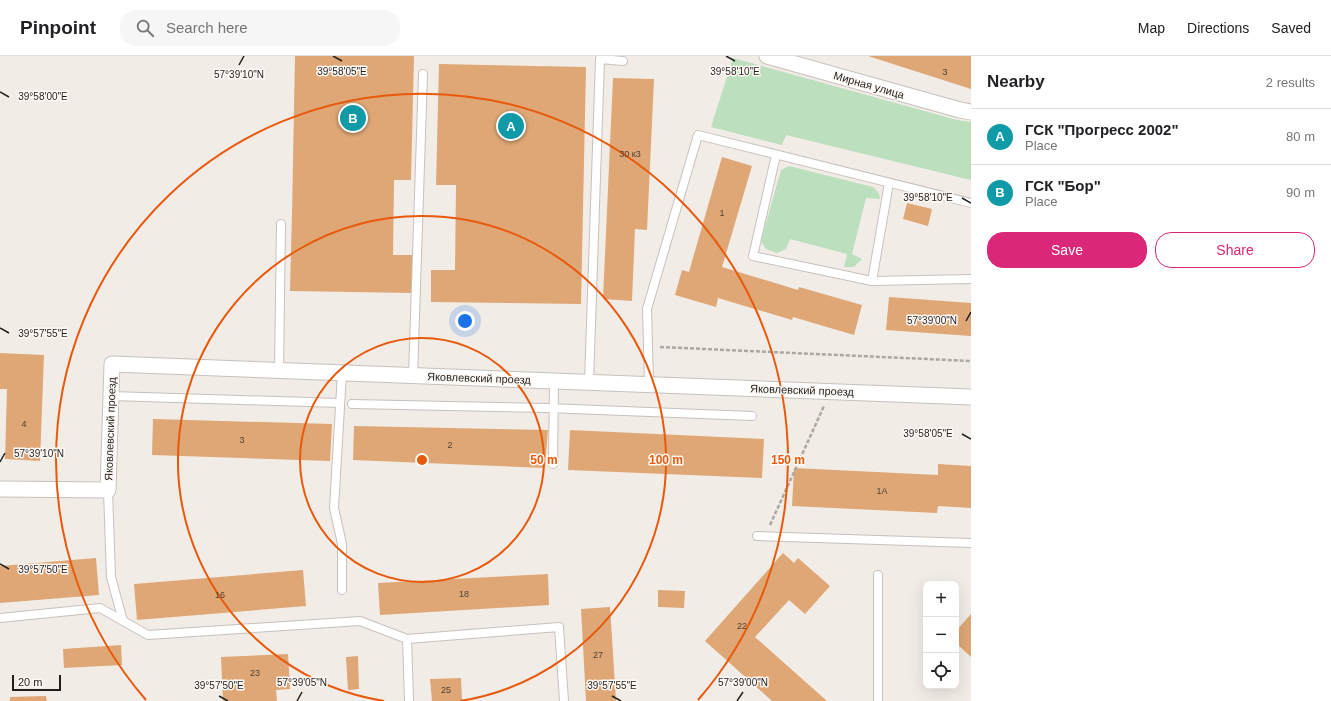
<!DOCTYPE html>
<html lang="en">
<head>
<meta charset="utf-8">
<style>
  body { margin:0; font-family:Helvetica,sans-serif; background:#f6f6f6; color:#202124 }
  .controls { position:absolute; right:12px; bottom:12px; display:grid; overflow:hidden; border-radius:8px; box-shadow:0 4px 16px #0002 }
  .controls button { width:36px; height:36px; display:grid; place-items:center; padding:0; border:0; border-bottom:1px solid #e0e0e0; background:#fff; color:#202124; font:20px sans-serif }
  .scale { position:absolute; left:12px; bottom:10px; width:49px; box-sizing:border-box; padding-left:4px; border:2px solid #211f1d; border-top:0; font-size:11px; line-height:14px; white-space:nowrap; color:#211f1d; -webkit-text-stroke:3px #fef9f5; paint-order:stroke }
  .you { position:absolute; left:465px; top:265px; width:14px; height:14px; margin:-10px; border:3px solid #fff; border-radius:50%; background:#1a73e8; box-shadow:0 0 0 6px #1a73e833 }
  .badge { display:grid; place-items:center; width:26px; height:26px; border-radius:50%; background:#db2777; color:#fff; font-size:13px; font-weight:700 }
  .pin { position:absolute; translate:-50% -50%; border:2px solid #fff; box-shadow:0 1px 4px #0006 }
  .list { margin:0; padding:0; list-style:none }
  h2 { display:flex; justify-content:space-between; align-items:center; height:52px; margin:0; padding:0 16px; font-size:17px }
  h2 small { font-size:13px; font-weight:400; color:#757577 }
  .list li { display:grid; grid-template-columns:26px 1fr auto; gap:12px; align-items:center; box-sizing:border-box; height:56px; padding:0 16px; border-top:1px solid #e0e0e0 }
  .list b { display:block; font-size:15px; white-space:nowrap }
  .list p { margin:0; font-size:13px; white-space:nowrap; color:#757577 }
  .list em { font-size:13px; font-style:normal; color:#757577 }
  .actions { display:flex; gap:8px; padding:12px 16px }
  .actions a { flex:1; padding:9px 0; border:1px solid #db2777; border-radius:16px; text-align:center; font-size:14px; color:#db2777 }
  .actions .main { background:#db2777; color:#fff }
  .icon { flex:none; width:22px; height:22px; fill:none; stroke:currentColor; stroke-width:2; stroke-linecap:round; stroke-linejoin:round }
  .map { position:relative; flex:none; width:971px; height:645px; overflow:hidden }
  header { display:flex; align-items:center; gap:24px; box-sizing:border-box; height:56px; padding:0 20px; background:#fff; border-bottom:1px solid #e0e0e0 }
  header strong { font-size:19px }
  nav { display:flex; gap:22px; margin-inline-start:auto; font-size:14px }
  .search { width:280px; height:36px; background:#f6f6f6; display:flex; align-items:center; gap:10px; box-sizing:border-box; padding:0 14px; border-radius:16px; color:#757577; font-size:15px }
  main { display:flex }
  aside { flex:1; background:#fff }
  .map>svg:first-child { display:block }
</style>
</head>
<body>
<header>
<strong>Pinpoint</strong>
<div class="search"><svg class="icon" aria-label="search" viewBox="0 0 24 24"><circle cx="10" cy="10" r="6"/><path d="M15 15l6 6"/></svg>Search here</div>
<nav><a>Map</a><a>Directions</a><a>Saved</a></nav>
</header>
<main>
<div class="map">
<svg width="971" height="645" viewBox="0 0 971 645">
  <rect width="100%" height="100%" fill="#f2ece7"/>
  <g fill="#bcdfbe">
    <path d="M733,2L957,64L971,66V124L786,79L782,89L711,71Z"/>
    <path d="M789,110L873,131L879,137L880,143L866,142L852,198L862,203L854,211H844L847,198L790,183L786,193L777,197L766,193L761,185L781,114Z"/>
  </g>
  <g fill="#dea775">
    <path d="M295,0H414L411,124H394L393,199H412V237L290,235L292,157Z"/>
    <path d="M868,0H971V33Z"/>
    <path d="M439,8L586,11L581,248L431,246V214H455L456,129H436Z"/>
    <path d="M613,22L654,23L647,174L635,173L632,245L603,243Z"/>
    <path d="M722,101L752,110L722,211L798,234L799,231L862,249L854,279L793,261L792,264L718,242L716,251L675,239L682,214L689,216Z"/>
    <path d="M907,147L932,153L928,170L903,163Z"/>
    <path d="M889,241L971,247V280L886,274Z"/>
    <path d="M0,297L44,299L40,405L5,403L7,333H0Z"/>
    <path d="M153,363L332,368L330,405L152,399Z"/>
    <path d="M354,370L548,374L545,412L353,404Z"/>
    <path d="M570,374L764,383L762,422L568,414Z"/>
    <path d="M938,408L971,410V452L938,450L937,457L792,450L794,412L938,419Z"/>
    <path d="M783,497L794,507L798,502L830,530L805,558L789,544L755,581L827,645H772L705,585Z"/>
    <path d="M96,502L99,539L0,547V510Z"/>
    <path d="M303,514L306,550L137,564L134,528Z"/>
    <path d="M548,518L549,549L380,559L378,527Z"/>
    <path d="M658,534L685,535L684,552L658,551Z"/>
    <path d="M610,551L616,645H586L581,553Z"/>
    <path d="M971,558V601L956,587V575Z"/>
    <path d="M121,589L122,609L64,612L63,593Z"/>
    <path d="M288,598L290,633L276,634L277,645H223L221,601Z"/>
    <path d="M358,600L359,633L348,634L346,601Z"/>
    <path d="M461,622L462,645H432L430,623Z"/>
    <path d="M46,640L47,645H10V641Z"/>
  </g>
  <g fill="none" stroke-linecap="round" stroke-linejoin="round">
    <defs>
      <g id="lane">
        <path d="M776,99L753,200L872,225"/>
        <path d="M889,127L872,225L971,223"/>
        <path d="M279,315L281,168"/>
        <path d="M342,317L334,452L342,488V534"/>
        <path d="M413,320L423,18"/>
        <path d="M589,326L600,3L623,5"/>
        <path d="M649,328L647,253L698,79L971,147"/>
        <path d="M111,340L340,347"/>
        <path d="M352,348L547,352L752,360"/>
        <path d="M553,408L554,325"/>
        <path d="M108,434L111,521L123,565"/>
        <path d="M757,480L971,487"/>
        <path d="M878,519V645"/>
        <path d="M0,562L100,552L148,579L360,565L407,583"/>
        <path d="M409,645L407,583L559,571L564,645"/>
      </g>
      <g id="street">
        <path d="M767,0L960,54L971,56"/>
        <path d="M0,433L108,434L112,308L971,341"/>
      </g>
    </defs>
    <use href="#lane" stroke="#c7c1bc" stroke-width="10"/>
    <use href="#street" stroke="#c7c1bc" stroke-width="17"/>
    <g stroke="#aba7a3" stroke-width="2.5" stroke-dasharray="4 2" stroke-linecap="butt">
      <path d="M660,291L971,305"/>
      <path d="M770,469L824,350"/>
    </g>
    <use href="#lane" stroke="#fff" stroke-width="8"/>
    <use href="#street" stroke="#fff" stroke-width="15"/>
  </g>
  <path fill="none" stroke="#211f1d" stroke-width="1.5" d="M333,0L342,5M726,0L735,5M239,9L244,0M0,36L9,41M962,142L971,147M966,265L971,256M0,272L9,277M962,378L971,383M0,406L5,397M0,508L9,513M219,640L228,645M612,640L621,645M297,645L302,636M737,645L743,636"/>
  <g fill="none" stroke="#e8590c" stroke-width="2">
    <circle cx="422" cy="404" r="122"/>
    <path d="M384 645A244 244 0 1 1 460 645"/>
    <path d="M146 644A366 366 0 1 1 698 644"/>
  </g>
  <g text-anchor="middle" stroke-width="3" stroke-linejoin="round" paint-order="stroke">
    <g font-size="9" fill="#504133">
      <text x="945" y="19">3</text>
      <text x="630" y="101">30 к3</text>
      <text x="722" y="160">1</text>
      <text x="24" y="371">4</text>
      <text x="242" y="387">3</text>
      <text x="450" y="392">2</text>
      <text x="882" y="438">1А</text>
      <text x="464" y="541">18</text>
      <text x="220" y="542">16</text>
      <text x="742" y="573">22</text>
      <text x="598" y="602">27</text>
      <text x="255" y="620">23</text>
      <text x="446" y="637">25</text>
    </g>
    <g font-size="11" fill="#211f1d" stroke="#fef9f5">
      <text transform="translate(869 29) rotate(16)" y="4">Мирная улица</text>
      <text transform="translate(479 322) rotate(2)" y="4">Яковлевский проезд</text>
      <text transform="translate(802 334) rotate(2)" y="4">Яковлевский проезд</text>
      <text transform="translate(110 373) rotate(-88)" y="4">Яковлевский проезд</text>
    </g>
  </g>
  <g font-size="10" text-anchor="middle" fill="#211f1d" stroke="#fef9f5" stroke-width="3" stroke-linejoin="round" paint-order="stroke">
    <text x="342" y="19">39°58'05"E</text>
    <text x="735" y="19">39°58'10"E</text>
    <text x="239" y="22">57°39'10"N</text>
    <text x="43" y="44">39°58'00"E</text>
    <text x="928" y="145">39°58'10"E</text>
    <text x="932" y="268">57°39'00"N</text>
    <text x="43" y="281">39°57'55"E</text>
    <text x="928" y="381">39°58'05"E</text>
    <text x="39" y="401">57°39'10"N</text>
    <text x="43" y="517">39°57'50"E</text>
    <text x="302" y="630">57°39'05"N</text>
    <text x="743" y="630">57°39'00"N</text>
    <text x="219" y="633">39°57'50"E</text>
    <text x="612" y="633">39°57'55"E</text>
  </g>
  <circle cx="422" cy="404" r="6" fill="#e8590c" stroke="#fef9f5" stroke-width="2"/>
  <g font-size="12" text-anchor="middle" font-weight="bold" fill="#e8590c" stroke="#fef9f5" stroke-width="3" stroke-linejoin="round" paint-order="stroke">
    <text x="544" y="408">50 m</text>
    <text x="666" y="408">100 m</text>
    <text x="788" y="408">150 m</text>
  </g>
</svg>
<div class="controls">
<button>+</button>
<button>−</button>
<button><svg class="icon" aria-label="locate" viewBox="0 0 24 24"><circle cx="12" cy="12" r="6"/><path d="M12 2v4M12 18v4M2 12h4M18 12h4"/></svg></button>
</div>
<div class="scale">20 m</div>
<div class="you"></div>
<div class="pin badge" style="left:511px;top:70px;background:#0f9aa8">A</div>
<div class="pin badge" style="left:353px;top:62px;background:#0f9aa8">B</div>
</div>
<aside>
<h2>Nearby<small>2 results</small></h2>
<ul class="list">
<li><span class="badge" style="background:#0f9aa8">A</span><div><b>ГСК &quot;Прогресс 2002&quot;</b><p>Place</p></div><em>80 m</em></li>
<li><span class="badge" style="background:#0f9aa8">B</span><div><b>ГСК &quot;Бор&quot;</b><p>Place</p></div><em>90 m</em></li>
</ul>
<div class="actions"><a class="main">Save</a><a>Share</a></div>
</aside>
</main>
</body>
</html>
